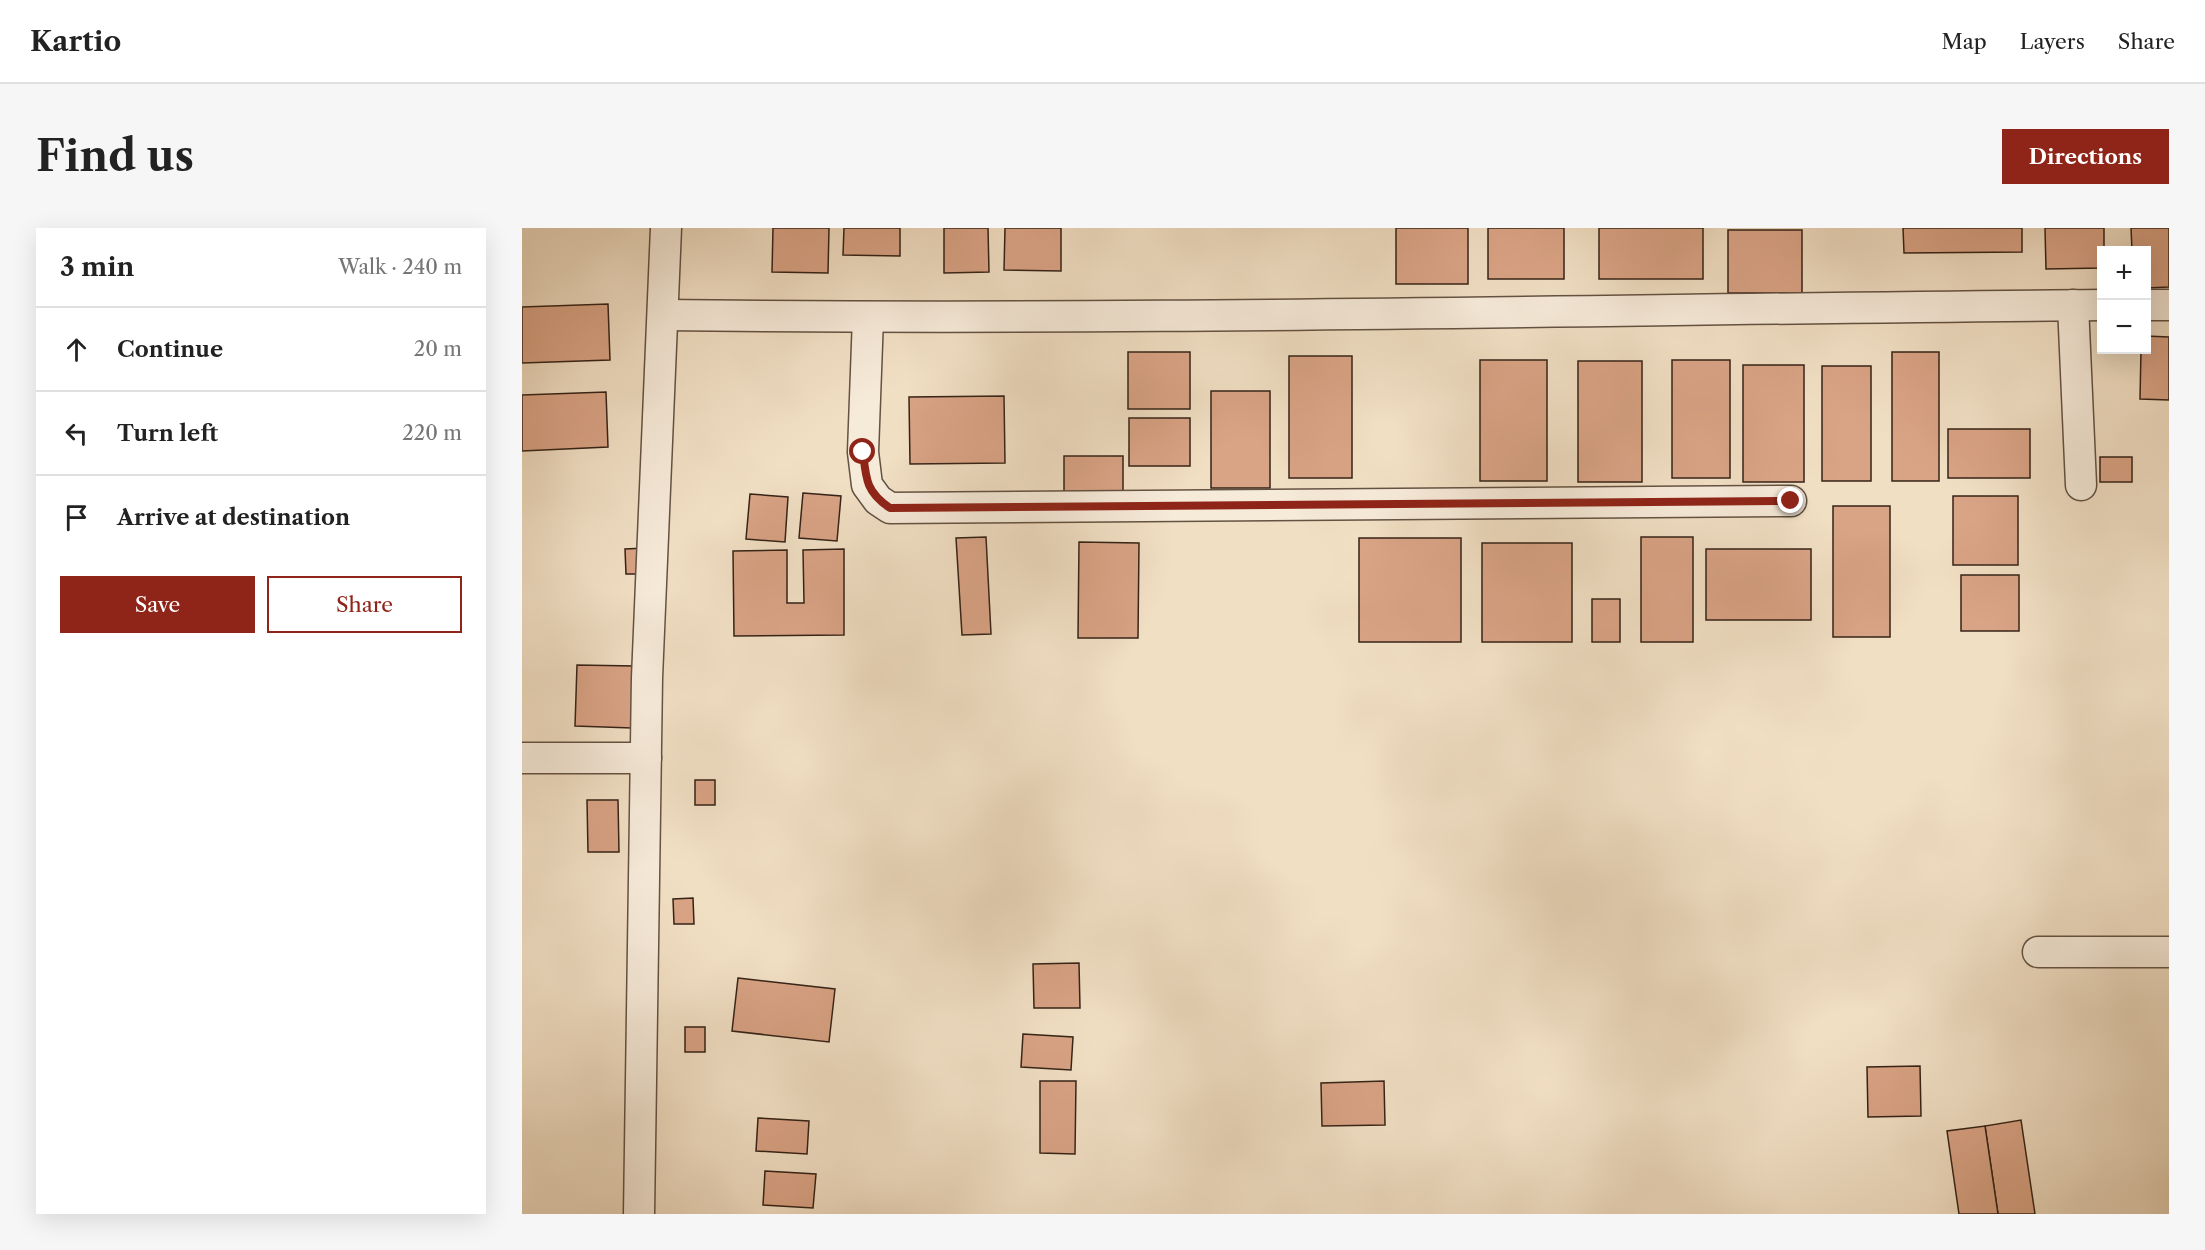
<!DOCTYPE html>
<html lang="en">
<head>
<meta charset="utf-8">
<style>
  body { margin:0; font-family:"Libre Caslon Text",serif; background:#f6f6f6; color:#222 }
  .controls { position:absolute; right:18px; top:18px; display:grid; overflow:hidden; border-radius:0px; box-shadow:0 6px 24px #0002 }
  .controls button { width:54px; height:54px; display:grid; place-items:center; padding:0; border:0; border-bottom:2px solid #e0e0e0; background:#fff; color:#222; font:30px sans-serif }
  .stop { position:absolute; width:18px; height:18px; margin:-14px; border:4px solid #8f2418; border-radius:50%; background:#fff }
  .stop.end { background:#8f2418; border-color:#fff; box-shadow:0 2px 6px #0008 }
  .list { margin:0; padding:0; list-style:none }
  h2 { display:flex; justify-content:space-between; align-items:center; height:78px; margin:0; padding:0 24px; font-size:26px }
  h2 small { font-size:20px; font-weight:400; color:#767676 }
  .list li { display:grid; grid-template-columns:39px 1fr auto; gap:18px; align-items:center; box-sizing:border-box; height:84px; padding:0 24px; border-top:2px solid #e0e0e0 }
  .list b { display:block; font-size:22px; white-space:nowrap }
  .list em { font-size:20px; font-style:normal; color:#767676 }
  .actions { display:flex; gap:12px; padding:18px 24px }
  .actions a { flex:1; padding:14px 0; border:2px solid #8f2418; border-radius:0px; text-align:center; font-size:21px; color:#8f2418 }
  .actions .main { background:#8f2418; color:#fff }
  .icon { flex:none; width:33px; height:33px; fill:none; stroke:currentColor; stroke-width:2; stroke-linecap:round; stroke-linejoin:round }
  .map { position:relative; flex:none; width:1647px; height:986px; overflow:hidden; border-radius:0px }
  header { display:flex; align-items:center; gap:36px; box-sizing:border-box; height:84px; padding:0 30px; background:#fff; border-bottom:2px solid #e0e0e0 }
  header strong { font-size:28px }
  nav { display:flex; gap:33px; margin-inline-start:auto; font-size:21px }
  .intro { display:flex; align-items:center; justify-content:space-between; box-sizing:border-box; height:144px; padding:0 36px }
  h1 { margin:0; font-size:42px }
  .button { padding:15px 27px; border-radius:0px; background:#8f2418; color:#fff; font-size:21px; font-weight:700 }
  main { display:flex; gap:36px; padding:0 36px }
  aside { flex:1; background:#fff; border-radius:0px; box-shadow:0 6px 24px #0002 }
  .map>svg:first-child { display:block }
</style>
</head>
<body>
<header>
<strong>Kartio</strong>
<nav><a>Map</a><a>Layers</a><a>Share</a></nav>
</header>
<div class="intro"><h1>Find us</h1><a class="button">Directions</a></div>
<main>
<aside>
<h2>3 min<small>Walk · 240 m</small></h2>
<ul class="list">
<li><svg class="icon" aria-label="ahead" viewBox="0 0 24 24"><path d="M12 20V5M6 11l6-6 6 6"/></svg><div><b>Continue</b></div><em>20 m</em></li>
<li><svg class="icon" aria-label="left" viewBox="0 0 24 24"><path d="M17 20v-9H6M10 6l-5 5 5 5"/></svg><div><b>Turn left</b></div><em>220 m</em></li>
<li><svg class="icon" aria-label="arrive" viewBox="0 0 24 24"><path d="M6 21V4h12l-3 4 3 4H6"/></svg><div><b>Arrive at destination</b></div></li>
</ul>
<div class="actions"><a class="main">Save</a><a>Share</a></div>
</aside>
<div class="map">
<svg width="1647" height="986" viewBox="0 0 1647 986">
  <rect width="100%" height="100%" fill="#f1dfc4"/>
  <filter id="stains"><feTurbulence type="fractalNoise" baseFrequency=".00333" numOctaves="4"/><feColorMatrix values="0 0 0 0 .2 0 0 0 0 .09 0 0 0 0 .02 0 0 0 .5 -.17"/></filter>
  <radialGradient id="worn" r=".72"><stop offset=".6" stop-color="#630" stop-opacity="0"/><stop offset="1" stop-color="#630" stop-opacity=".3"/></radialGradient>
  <g fill="#d9a385" stroke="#352317" stroke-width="1.5">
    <path d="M251,0H307L306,45L250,44Z"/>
    <path d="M322,0H378V28L321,27Z"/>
    <path d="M422,0H466L467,44L422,45Z"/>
    <path d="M483,0H539V43L482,42Z"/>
    <rect x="874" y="0" width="72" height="56"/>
    <rect x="966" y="0" width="76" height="51"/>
    <rect x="1077" y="0" width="104" height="51"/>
    <path d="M1381,0H1500V24L1382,25Z"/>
    <path d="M1523,0H1582V22H1580V40L1524,41Z"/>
    <path d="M1609,0H1647V59L1624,60V22H1610Z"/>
    <rect x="1206" y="2" width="74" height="63"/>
    <path d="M86,76L88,132L0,135V79Z"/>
    <path d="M1624,108L1647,109V172L1618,171L1619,122H1624Z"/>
    <rect x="606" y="124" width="62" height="57"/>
    <rect x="1370" y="124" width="47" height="129"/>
    <rect x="767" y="128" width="63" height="122"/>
    <rect x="958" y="132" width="67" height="121"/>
    <rect x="1150" y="132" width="58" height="118"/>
    <rect x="1056" y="133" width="64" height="121"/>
    <rect x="1221" y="137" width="61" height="117"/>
    <rect x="1300" y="138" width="49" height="115"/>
    <rect x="689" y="163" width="59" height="97"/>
    <path d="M84,164L86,219L0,223V167Z"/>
    <path d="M482,168L483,235L388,236L387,169Z"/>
    <rect x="607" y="190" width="61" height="48"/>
    <rect x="1426" y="201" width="82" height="49"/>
    <rect x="542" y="228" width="59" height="38"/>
    <rect x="1578" y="229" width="32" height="25"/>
    <path d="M281,265L319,268L315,313L277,310Z"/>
    <path d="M228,266L266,269L263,314L224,311Z"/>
    <rect x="1431" y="268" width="65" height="69"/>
    <rect x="1311" y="278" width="57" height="131"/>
    <path d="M464,309L469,406L440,407L434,310Z"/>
    <rect x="1119" y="309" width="52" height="105"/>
    <rect x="837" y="310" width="102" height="104"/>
    <path d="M557,314L617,315L616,410H556Z"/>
    <rect x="960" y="315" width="90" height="99"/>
    <path d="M123,320V346H104L103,321Z"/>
    <path d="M322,321V407L212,408L211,323L265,322V375H282L281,322Z"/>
    <rect x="1184" y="321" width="105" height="71"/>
    <rect x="1439" y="347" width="58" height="56"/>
    <rect x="1070" y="371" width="28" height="43"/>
    <path d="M55,437L112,438L110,500L53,498Z"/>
    <rect x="173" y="552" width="20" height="25"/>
    <path d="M65,572H96L97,624H66Z"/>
    <path d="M171,670L172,696H152L151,671Z"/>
    <path d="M557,735L558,780H512L511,736Z"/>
    <path d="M216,750L313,761L307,814L210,803Z"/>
    <rect x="163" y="799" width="20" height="25"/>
    <path d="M501,806L551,809L549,842L499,839Z"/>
    <path d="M1398,838L1399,888L1346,889L1345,839Z"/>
    <path d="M518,853H554L553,926L518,925Z"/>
    <path d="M862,853L863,897L800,898L799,855Z"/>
    <path d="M236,890L287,893L285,926L234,923Z"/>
    <path d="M1499,892L1513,986H1476L1463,898Z"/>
    <path d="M1463,898L1476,986H1437L1425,903Z"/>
    <path d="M243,943L294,946L291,980L241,977Z"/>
  </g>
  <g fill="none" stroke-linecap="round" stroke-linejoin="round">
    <defs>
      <g id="minor">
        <path d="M1551,77L1559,257"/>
        <path d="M1624,77H1647"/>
        <path d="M141,87C620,93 1100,81 1580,77"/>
        <path d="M346,89L341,224L345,257L356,272L368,280L1269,273"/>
        <path d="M0,530H124"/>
        <path d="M1516,724H1647"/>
        <path d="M117,986L125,450L144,0"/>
      </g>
    </defs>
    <use href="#minor" stroke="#645242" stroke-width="33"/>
    <use href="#minor" stroke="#f6ead9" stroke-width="30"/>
  </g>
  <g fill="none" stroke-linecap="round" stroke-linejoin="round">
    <path stroke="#8f2418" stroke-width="8" d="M341,224C344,251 344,264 368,280L1269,273"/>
  </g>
  <rect width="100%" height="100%" filter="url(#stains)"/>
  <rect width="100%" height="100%" fill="url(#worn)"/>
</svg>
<div class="controls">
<button>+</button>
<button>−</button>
</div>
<div class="stop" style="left:341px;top:224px"></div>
<div class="stop end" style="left:1269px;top:273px"></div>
</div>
</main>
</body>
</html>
